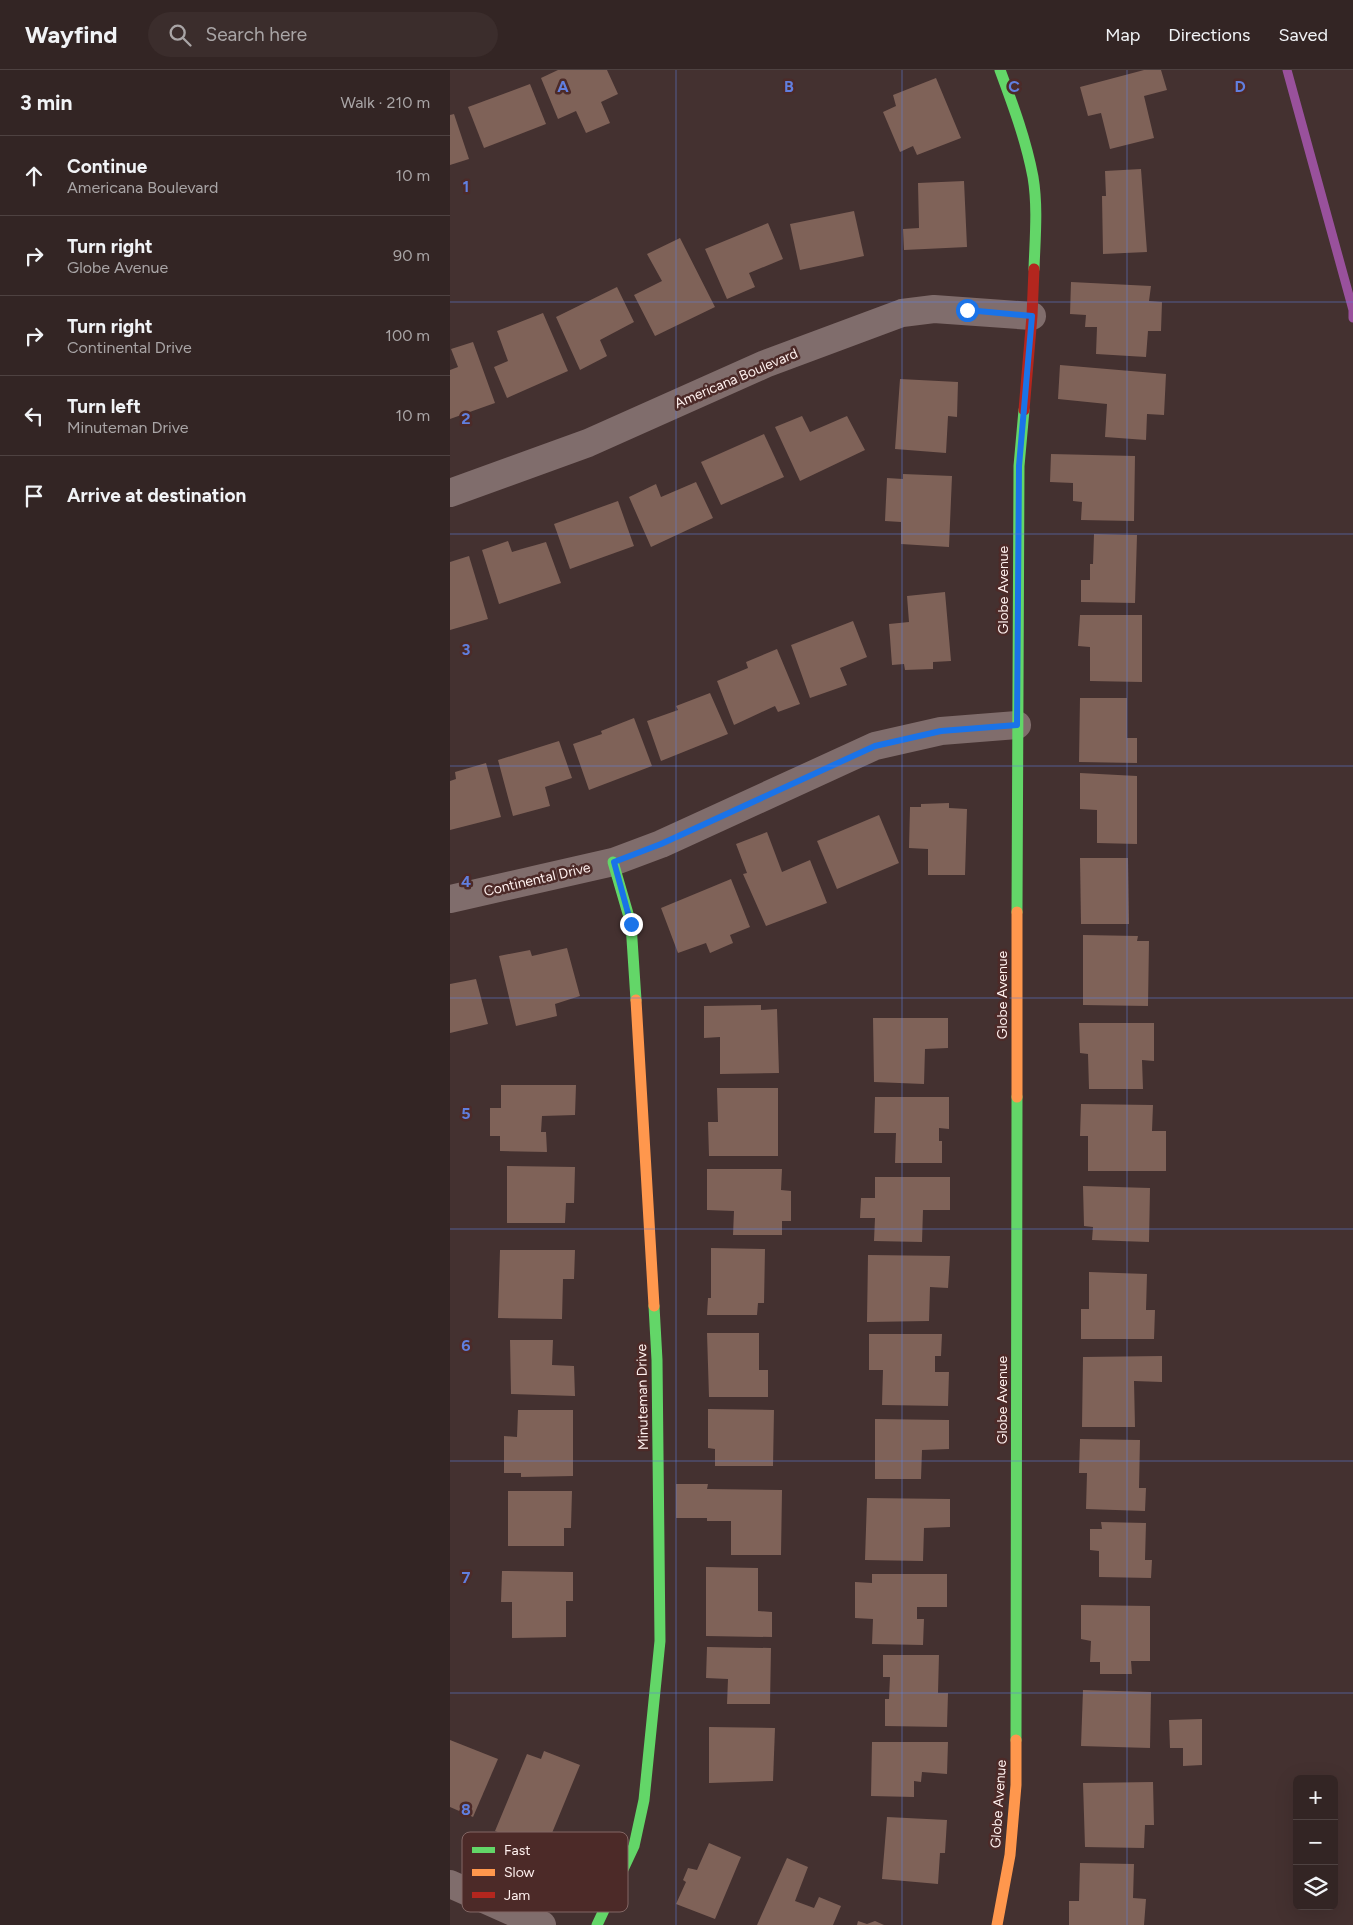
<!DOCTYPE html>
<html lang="en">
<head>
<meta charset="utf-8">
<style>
  body { margin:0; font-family:Figtree,sans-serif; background:#3b2d2c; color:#f1f3f6 }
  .controls { position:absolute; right:15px; bottom:15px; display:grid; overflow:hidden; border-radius:8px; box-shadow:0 5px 20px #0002 }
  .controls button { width:45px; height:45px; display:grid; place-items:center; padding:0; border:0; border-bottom:1px solid #4e4241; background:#332524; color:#f1f3f6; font:25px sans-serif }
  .stop { position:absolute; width:15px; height:15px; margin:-11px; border:4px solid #1a73e8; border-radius:50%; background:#fff }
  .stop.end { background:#1a73e8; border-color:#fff; box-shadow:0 1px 5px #0008 }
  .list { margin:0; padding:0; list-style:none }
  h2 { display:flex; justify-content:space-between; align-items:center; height:65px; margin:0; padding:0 20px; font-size:21px }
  h2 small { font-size:16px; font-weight:400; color:#a9a5a6 }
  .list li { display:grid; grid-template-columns:32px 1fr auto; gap:15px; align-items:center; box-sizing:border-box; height:80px; padding:0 20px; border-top:1px solid #4e4241 }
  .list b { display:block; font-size:19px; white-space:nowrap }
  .list p { margin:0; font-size:16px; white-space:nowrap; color:#a9a5a6 }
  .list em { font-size:16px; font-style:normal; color:#a9a5a6 }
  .icon { flex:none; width:28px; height:28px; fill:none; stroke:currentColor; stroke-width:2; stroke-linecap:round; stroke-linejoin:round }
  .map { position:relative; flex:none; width:903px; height:1855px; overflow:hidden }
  header { display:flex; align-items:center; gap:30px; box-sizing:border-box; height:70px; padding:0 25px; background:#332524; border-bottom:1px solid #4e4241 }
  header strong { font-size:24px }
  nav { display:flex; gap:28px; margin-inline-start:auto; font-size:18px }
  .search { width:350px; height:45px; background:#3b2d2c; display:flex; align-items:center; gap:12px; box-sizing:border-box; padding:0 18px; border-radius:28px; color:#a9a5a6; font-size:19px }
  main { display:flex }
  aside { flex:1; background:#332524 }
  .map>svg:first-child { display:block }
</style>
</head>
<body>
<header>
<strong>Wayfind</strong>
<div class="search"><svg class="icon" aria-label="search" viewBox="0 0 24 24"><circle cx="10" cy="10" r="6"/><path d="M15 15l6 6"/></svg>Search here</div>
<nav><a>Map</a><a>Directions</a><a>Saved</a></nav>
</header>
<main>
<aside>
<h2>3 min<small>Walk · 210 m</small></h2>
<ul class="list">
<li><svg class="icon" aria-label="ahead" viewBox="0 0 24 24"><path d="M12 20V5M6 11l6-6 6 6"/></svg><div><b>Continue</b><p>Americana Boulevard</p></div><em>10 m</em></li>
<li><svg class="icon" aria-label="right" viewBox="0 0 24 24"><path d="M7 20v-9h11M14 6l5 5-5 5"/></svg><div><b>Turn right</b><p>Globe Avenue</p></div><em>90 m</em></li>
<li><svg class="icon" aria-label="right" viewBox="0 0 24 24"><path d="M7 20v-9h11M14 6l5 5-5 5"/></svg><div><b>Turn right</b><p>Continental Drive</p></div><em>100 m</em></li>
<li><svg class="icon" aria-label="left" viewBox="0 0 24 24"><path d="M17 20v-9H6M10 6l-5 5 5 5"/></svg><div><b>Turn left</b><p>Minuteman Drive</p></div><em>10 m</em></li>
<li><svg class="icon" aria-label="arrive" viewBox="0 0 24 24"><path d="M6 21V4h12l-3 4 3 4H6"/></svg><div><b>Arrive at destination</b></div></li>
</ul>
</aside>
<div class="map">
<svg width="903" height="1855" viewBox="0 0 903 1855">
  <rect width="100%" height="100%" fill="#443130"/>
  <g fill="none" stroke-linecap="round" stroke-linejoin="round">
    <path stroke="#99519c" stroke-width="9" d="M837,0L903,240V248"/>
  </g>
  <g fill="#7f6258">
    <path d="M108,0H157L168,24L151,32L160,53L136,63L126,41L108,49L91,8Z"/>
    <path d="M694,0H711L717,20L694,26L704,68L660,79L651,43L638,46L630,17Z"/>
    <path d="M486,8L511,68L467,85L463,76L450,82L433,42L446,36L443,25Z"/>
    <path d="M80,14L96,54L34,78L18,37Z"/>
    <path d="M4,44L19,89L0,95V45Z"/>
    <path d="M691,99L697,182L653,184L652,126H656L655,101Z"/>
    <path d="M514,111L517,177L454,180L453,159L469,158L468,113Z"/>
    <path d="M404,141L414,186L350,200L340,154Z"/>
    <path d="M318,153L333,189L299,203L305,217L277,229L255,179Z"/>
    <path d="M230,168L265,237L205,266L184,225L212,211L197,184Z"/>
    <path d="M621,212L701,216L699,231L712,232L711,261H698L696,287L646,284L647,257H635L636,245L620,244Z"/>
    <path d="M167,217L184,252L150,270L157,286L130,300L106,247Z"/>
    <path d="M93,243L118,301L57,328L44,297L58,291L47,261Z"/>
    <path d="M23,272L45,333L0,349V300L8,297L1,279Z"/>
    <path d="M610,295L716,304L714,345L697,344L696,370L655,367L657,334L608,329Z"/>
    <path d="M450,309L508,312L507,347L498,346L496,383L445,379Z"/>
    <path d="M352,346L360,362L397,346L415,380L350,411L325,357Z"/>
    <path d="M314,364L334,407L271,435L251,392Z"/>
    <path d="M601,384L685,386L684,451L631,450L632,432L623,431V413L600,412Z"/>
    <path d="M453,404L502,406L499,477L451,474V452L435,451L437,408L453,409Z"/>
    <path d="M246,412L263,448L201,477L179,427L206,414L211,427Z"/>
    <path d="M168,431L184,476L120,499L104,454Z"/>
    <path d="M644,464L687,465L685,533L631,532V510H640V494H643Z"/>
    <path d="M58,471L62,482L96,472L111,513L49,534L32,480Z"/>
    <path d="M19,486L38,549L0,560V492Z"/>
    <path d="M495,522L501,591L483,592V599L455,600L454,594L442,595L439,554L459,552L457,526Z"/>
    <path d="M630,545H692V612L640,611V577L628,576Z"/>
    <path d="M403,551L417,587L390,598L397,615L360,628L341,575Z"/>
    <path d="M327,579L350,634L328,642L325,636L284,655L267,611L298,598L296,592Z"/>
    <path d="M260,623L278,664L211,691L197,651L228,640L226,636Z"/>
    <path d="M630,628H677V668H687V693L629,692Z"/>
    <path d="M184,648L202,696L139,720L123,674L152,664L151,661Z"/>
    <path d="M109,671L122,708L95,717L100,736L63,746L48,690Z"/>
    <path d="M36,693L51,747L0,760V711L6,709L5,702Z"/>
    <path d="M630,703L687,706V774L647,773V740L630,739Z"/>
    <path d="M499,733V738L517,739L515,805H478V779L459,778L460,737H471V734Z"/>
    <path d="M429,745L449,793L387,819L367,771Z"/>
    <path d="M317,762L332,802L360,790L377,833L316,856L293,804L297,803L286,774Z"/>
    <path d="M630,788H678L679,854H631Z"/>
    <path d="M281,809L300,857L280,865L283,873L260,883L256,873L228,883L211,838Z"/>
    <path d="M633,865L688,866L687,871H699L698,936L633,935Z"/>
    <path d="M117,878L130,926L105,934L107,946L66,956L49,886L80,880L82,886Z"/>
    <path d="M26,909L38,954L0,963V914Z"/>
    <path d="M311,935V940L327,939L329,1003L270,1004V967L254,968V936Z"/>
    <path d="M423,948H498V978L475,979L474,1014L424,1012Z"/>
    <path d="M629,953H704V991L692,990L693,1019H639L638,984L630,983Z"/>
    <path d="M51,1015H126L125,1045L92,1046L91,1062H96L97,1082L50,1081V1066H40V1038H51Z"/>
    <path d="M267,1018H328V1086H259L258,1052H268Z"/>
    <path d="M425,1027H499V1059L489,1058V1071H492V1093H445L446,1063H424Z"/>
    <path d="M631,1034L703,1035L702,1061H716V1101H638V1066H630Z"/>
    <path d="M57,1096L125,1097L124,1133H116L115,1153H57Z"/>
    <path d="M257,1099H332L331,1120L341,1121V1151H332V1165H283L284,1141L257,1140Z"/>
    <path d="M425,1107H500V1140H473L472,1172L424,1171L425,1148H410L411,1128H425Z"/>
    <path d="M633,1116L700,1118L699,1172L642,1170L643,1157L634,1156Z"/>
    <path d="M261,1178L315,1179L314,1233H308L307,1245H257L258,1228H261Z"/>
    <path d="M50,1180H125L124,1209H113L112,1249L48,1248Z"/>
    <path d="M418,1185L500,1186L498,1218L480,1217L479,1251L417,1252Z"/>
    <path d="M639,1202L697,1204L696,1240H705L704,1269H631V1239H639Z"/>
    <path d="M257,1263H309V1300H318V1327H259Z"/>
    <path d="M419,1264H492L491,1286H485V1302H499L498,1336L432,1335L433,1300H419Z"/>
    <path d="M60,1270H103L102,1295L124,1296L125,1326L61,1324Z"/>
    <path d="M712,1286V1312L684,1311L685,1357H632L633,1287Z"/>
    <path d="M258,1339L324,1340L323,1396H265V1379L258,1378Z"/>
    <path d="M68,1340H123V1406L71,1407V1403H54V1366L67,1367Z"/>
    <path d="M425,1349L499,1350V1379L472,1380L471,1409H425Z"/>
    <path d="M630,1369L690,1370L689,1418H696L695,1441L636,1439L637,1403H629Z"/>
    <path d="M226,1414H258L257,1419L332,1420L331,1485H281V1451H257V1448H226Z"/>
    <path d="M58,1421H122L121,1458H114V1476H58Z"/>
    <path d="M417,1428L500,1429V1457L474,1458L473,1491L415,1490Z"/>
    <path d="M651,1452L696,1453L695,1490H702L701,1508L649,1507V1481L640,1480V1459H652Z"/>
    <path d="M256,1497L308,1498V1541L322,1542V1567L256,1566Z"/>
    <path d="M52,1501L123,1502V1531H116V1567L62,1568V1532H51Z"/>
    <path d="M422,1504H497V1537H467V1549H474L473,1575L422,1574L423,1549L405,1548V1512L422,1513Z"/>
    <path d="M631,1535L700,1536V1591H681L682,1604H650V1592H640L641,1571L631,1569Z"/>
    <path d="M257,1577L321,1578L320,1634H277L278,1609L256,1608Z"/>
    <path d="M433,1585H489L488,1623H498L497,1657L435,1656V1629H439L440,1607H433Z"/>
    <path d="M633,1620L701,1622L700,1678L631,1676Z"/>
    <path d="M752,1649V1695L733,1696V1678H720L719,1650Z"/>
    <path d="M259,1657L325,1658L323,1711L259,1713Z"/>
    <path d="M0,1670L48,1689L23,1747L0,1737Z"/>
    <path d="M422,1672H498L497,1704L472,1702L471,1712L464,1711V1727L421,1726Z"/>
    <path d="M94,1681L130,1695L95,1780L45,1761L77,1684L91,1689Z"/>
    <path d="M703,1712L704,1755H695L694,1778L635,1777L633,1713Z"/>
    <path d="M437,1747L497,1750L495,1783H490L488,1814L432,1809Z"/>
    <path d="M259,1773L291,1787L265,1849L226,1834L236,1812L233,1810L238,1798L247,1800Z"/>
    <path d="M337,1788L358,1797L345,1831L364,1838L369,1827L391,1836L383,1855H307Z"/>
    <path d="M630,1793L684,1794L683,1828L696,1829L694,1855H619V1831H629Z"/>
    <path d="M408,1851L417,1854L425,1851L434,1855H407Z"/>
  </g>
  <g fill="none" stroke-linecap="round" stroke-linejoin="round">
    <g stroke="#806d6c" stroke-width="28">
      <path d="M0,423L138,373L315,294L452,243L484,239L582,246"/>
      <path d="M0,829L163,792L211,774L425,676L491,661L567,655"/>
      <path d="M0,1814L92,1855"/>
    </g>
    <g stroke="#63d668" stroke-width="11">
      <path d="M550,0C563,35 576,70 583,107C588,137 585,169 584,199"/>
      <path d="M163,792L181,854L186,930"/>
      <path d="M567,842L569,396L574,340"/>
      <path d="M566,1670L567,1027"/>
      <path d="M147,1855L184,1776L194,1730L210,1571L207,1290L204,1236"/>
    </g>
    <g stroke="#ff974d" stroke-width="11">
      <path d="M186,930L204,1236"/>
      <path d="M567,1027V842"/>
      <path d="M547,1855L560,1785L566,1715V1670"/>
    </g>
    <path stroke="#b3261e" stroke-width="11" d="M574,340L582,246L584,199"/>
  </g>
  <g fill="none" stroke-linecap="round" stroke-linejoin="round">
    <path stroke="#1a73e8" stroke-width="6" d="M181,854L164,792L211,774L425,676L491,661L567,655L569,396L582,246L517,240"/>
  </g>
  <path fill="none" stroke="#617fdf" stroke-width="1" stroke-opacity="0.55" d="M226,0V1855M452,0V1855M677,0V1855M0,232H903M0,464H903M0,696H903M0,928H903M0,1159H903M0,1391H903M0,1623H903"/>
  <g text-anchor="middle" stroke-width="5" stroke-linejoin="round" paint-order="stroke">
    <g font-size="14" fill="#fff1ef" stroke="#4c2a28">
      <text transform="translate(286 308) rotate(-23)" y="5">Americana Boulevard</text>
      <text transform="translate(553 520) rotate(-90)" y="5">Globe Avenue</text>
      <text transform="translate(87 809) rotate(-13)" y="5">Continental Drive</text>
      <text transform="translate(552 925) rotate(-90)" y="5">Globe Avenue</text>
      <text transform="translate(192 1327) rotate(-91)" y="5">Minuteman Drive</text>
      <text transform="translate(552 1330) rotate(-90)" y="5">Globe Avenue</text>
      <text transform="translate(548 1734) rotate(-86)" y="5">Globe Avenue</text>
    </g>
  </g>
  <rect x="12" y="1762" width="166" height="80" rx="8" fill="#4c2a28" stroke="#826664" stroke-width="1"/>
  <rect x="22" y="1777" width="23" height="6" fill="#63d668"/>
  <rect x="22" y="1799" width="23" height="7" fill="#ff974d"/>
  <rect x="22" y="1822" width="23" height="6" fill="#b3261e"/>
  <g font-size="14" fill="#fff1ef">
    <text x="54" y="1785">Fast</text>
    <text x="54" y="1807">Slow</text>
    <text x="54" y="1830">Jam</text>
  </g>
  <g font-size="16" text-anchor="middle" font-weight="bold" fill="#617fdf" stroke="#4c2a28" stroke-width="5" stroke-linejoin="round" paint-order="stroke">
    <text x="113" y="22">A</text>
    <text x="339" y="22">B</text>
    <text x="564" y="22">C</text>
    <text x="790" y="22">D</text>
    <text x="16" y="122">1</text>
    <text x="16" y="354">2</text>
    <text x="16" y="585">3</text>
    <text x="16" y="817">4</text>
    <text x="16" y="1049">5</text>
    <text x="16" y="1281">6</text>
    <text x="16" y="1513">7</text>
    <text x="16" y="1745">8</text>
  </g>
</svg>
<div class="controls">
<button>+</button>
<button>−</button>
<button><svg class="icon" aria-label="layers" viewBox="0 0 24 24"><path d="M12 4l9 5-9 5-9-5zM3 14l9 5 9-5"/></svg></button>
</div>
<div class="stop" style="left:517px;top:240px"></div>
<div class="stop end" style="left:181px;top:854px"></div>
</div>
</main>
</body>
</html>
